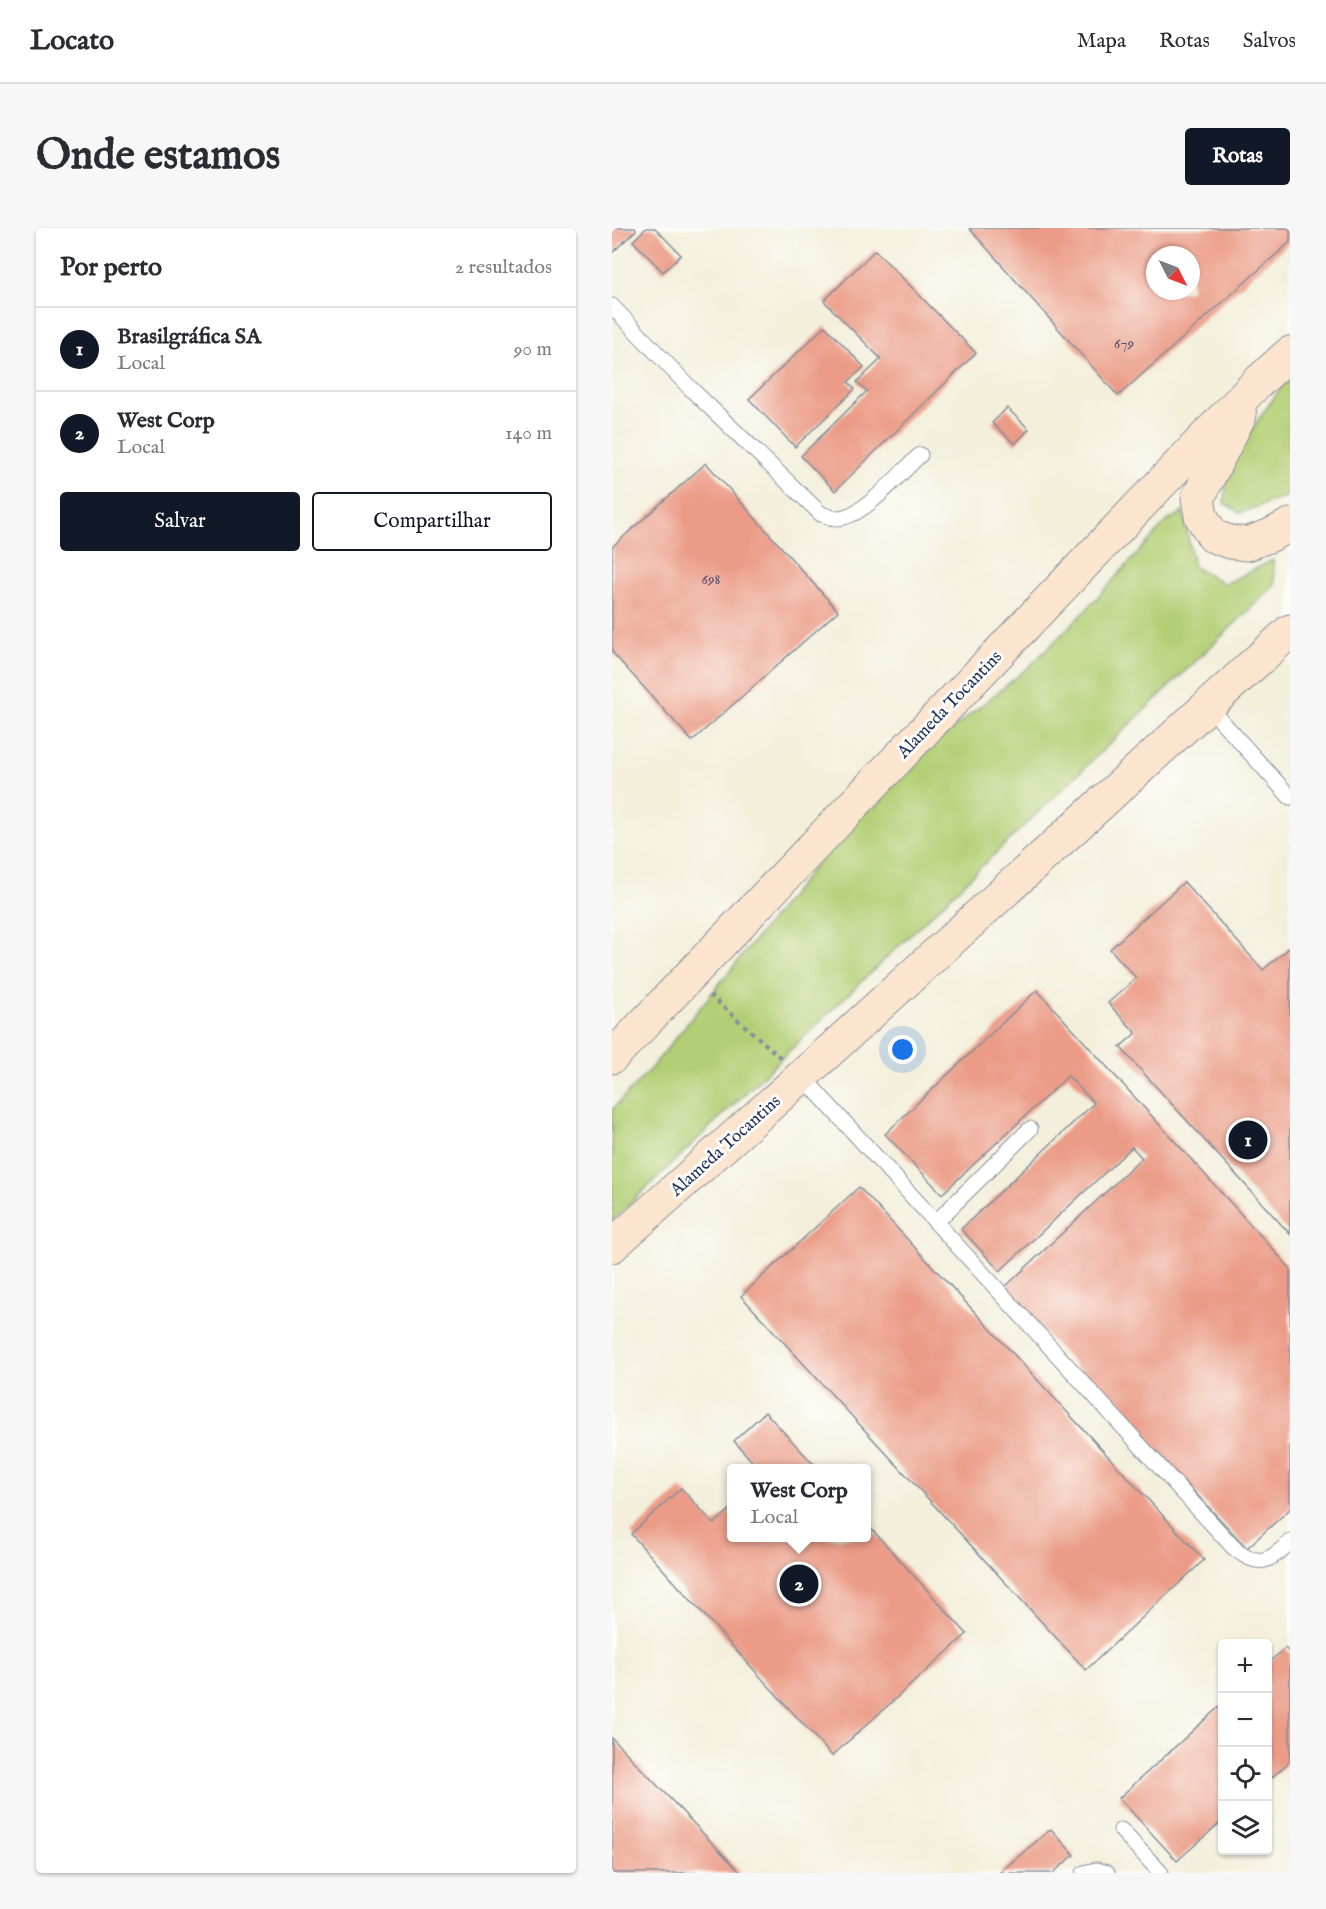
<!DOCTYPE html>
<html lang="pt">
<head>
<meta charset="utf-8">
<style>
  body { margin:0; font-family:"IM FELL English",serif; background:#f7f7f7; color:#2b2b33 }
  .controls { position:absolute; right:18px; bottom:18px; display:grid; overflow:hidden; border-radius:6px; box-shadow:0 2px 4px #0004 }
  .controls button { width:54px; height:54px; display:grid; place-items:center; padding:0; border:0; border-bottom:2px solid #e1e1e2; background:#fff; color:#2b2b33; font:30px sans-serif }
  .compass { position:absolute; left:534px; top:18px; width:54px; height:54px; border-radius:50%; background:#fff; box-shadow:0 2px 4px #0004; rotate:132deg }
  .you { position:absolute; left:291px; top:822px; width:21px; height:21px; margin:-15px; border:4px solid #fff; border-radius:50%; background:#1a73e8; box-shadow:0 0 0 9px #1a73e833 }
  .badge { display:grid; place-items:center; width:39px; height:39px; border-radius:50%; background:#111827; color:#fff; font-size:20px; font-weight:700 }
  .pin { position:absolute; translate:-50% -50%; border:3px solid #fff; box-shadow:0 2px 6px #0006 }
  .popup { position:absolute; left:115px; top:1236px; width:144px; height:78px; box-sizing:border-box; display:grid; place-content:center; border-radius:6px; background:#fff; filter:drop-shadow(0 2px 4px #0005); font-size:20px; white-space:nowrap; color:#7c7c81 }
  .popup b { font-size:22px; color:#2b2b33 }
  .popup::after { content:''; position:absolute; left:50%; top:100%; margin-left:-12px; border:12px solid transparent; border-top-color:#fff }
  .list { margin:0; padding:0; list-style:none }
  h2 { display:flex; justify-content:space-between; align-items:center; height:78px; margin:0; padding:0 24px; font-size:26px }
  h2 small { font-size:20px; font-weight:400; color:#7c7c81 }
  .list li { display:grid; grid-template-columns:39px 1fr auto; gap:18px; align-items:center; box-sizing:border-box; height:84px; padding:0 24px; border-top:2px solid #e1e1e2 }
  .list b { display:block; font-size:22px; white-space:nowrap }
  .list p { margin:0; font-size:20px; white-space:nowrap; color:#7c7c81 }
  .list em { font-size:20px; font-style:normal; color:#7c7c81 }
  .actions { display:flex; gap:12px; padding:18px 24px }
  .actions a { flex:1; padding:14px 0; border:2px solid #111827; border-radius:6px; text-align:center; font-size:21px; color:#111827 }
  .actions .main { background:#111827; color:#fff }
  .icon { flex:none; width:33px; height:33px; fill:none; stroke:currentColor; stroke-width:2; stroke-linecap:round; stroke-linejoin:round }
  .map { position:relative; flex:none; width:678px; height:1645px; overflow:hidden; border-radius:6px }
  header { display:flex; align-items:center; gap:36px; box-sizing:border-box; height:84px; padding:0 30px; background:#fff; border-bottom:2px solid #e1e1e2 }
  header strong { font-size:28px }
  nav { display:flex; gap:33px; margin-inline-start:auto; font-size:21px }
  .intro { display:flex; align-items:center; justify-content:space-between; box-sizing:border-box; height:144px; padding:0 36px }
  h1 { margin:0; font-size:42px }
  .button { padding:15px 27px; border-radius:6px; background:#111827; color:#fff; font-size:21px; font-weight:700 }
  main { display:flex; gap:36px; padding:0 36px }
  aside { flex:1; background:#fff; border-radius:6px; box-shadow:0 2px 4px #0004 }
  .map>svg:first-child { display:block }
</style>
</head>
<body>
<header>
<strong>Locato</strong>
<nav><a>Mapa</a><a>Rotas</a><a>Salvos</a></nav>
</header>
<div class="intro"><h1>Onde estamos</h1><a class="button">Rotas</a></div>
<main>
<aside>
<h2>Por perto<small>2 resultados</small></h2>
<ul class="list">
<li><span class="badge">1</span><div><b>Brasilgráfica SA</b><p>Local</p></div><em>90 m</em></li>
<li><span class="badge">2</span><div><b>West Corp</b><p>Local</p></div><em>140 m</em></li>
</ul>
<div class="actions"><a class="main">Salvar</a><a>Compartilhar</a></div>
</aside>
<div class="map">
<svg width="678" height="1645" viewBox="0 0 678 1645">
  <rect width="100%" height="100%" fill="#fdfcf7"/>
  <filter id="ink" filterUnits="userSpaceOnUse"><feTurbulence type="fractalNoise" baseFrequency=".0167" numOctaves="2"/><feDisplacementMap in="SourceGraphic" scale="12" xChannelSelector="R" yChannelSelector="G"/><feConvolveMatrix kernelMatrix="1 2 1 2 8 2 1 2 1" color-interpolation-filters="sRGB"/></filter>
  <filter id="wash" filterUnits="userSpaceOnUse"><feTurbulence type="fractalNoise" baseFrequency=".008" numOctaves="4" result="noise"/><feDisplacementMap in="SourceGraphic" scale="24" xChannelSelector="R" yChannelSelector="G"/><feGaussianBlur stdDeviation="1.35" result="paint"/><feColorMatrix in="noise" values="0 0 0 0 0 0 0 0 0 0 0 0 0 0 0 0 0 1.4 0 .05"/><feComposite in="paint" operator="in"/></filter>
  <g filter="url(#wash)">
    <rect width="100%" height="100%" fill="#f3efdb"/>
    <g fill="#b3cf75" stroke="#677f6a" stroke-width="1.5">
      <path d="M678,147V267L628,285L612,275L615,250L623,225Z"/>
      <path d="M571,284L582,339L613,356L661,332L663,357L0,993V882L41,838L213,625L306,529L418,438L475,381L555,293Z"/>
    </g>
    <g id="blocks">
      <g fill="#eb9b86" fill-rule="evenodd">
        <path d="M0,0H23L24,2L0,25Z"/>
        <path d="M34,0H43L69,27L51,44L21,13Z"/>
        <path d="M357,0H678V14L506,168ZM543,27H579V63H543Z"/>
        <path d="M263,22L364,125L223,263L189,228L255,163L245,154L269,131L212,73Z"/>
        <path d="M213,98L252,139L236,154L243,161L183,219L137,171Z"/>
        <path d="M395,180L417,201L403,216L380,195Z"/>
        <path d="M94,235L226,383L80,513L0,424V319Z"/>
        <path d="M572,654L651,742L678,719V1006L508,819L524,805L496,775L524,750L498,721Z"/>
        <path d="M425,762L678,1040V1281L635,1320L391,1061L530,930L520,919L388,1043L349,1001L482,875L456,848L330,966L273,906Z"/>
        <path d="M247,959L592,1332L474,1442L129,1068Z"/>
        <path d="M153,1184L205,1240H146L122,1213Z"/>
        <path d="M69,1260L102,1296L120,1280V1310H255V1296L355,1406L220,1528L19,1306Z"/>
        <path d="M673,1420L678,1425V1533L656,1553V1435Z"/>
        <path d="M610,1476V1593L565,1633L507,1570Z"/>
        <path d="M0,1510L129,1645H0Z"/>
        <path d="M439,1601L462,1627L441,1645H387Z"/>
      </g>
    </g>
  </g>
  <g filter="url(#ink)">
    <use href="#blocks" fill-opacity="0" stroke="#878f9c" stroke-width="1.5"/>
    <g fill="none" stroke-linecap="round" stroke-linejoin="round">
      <defs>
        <g id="service">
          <path d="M0,78L78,160L209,286C214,287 219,290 223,290C250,292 289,244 308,227"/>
          <path d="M595,477L678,569"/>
          <path d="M190,848L621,1319C646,1340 656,1335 678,1314"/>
          <path d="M324,994L418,901"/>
          <path d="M509,1602L549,1645"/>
          <path d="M472,1645L484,1642L495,1645"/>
        </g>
        <g id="secondary">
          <path d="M628,187L586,270L589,288L601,308L618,314L635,316L659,307L678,297"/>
          <path d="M0,829L644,156L678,125"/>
          <path d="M0,1018L190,848L678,403"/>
        </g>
      </defs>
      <use href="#service" stroke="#878f9c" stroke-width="17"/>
      <use href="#secondary" stroke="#878f9c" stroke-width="35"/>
      <path stroke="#878f9c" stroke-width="4" stroke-dasharray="4.5 4.5" stroke-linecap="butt" d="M98,767L169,830"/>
      <use href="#service" stroke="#fff" stroke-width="15"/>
      <use href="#secondary" stroke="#fce5cf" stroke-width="33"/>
    </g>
  </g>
  <g text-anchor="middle" stroke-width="6" stroke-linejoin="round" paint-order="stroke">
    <g font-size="15" fill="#4f4a68">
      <text x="512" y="120">679</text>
      <text x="99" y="356">698</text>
    </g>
    <g font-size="18" fill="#1b2f5e" stroke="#fdfcf7">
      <text transform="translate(337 476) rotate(-46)" y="6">Alameda Tocantins</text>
      <text transform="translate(113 917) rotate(-42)" y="6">Alameda Tocantins</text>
    </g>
  </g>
</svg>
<div class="controls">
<button>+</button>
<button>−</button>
<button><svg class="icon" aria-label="locate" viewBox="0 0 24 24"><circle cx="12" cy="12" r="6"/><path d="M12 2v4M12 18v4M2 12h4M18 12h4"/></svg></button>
<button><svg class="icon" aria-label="layers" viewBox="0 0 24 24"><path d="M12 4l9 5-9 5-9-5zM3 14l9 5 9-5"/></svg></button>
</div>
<svg class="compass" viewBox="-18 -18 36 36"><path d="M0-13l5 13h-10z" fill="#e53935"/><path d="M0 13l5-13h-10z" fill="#7c7c81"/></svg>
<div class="you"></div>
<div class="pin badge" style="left:636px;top:912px">1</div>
<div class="pin badge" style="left:187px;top:1356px">2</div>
<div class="popup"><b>West Corp</b>Local</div>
</div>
</main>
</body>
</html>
